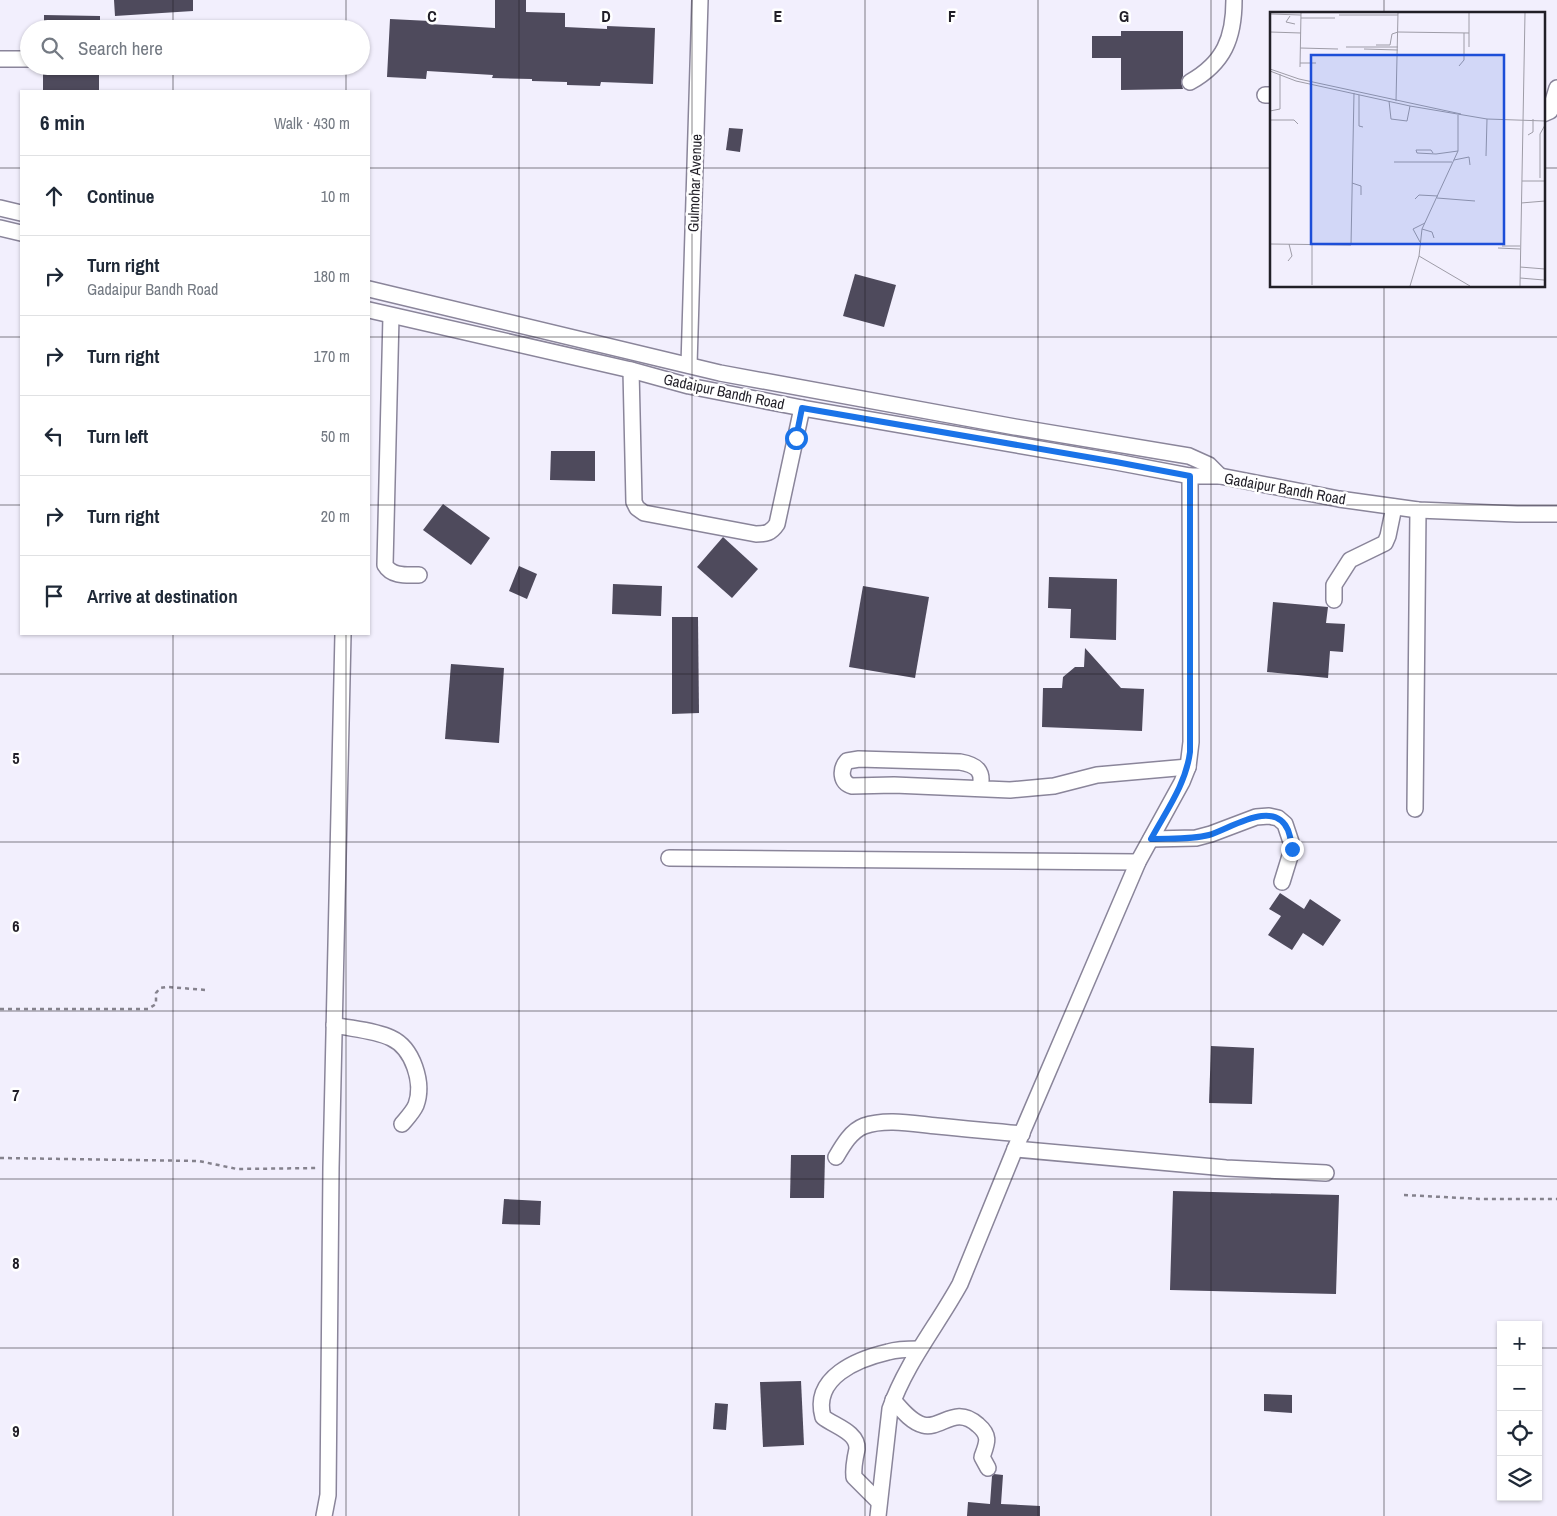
<!DOCTYPE html>
<html lang="en">
<head>
<meta charset="utf-8">
<style>
  body { margin:0; font-family:"Archivo Narrow",sans-serif; background:#f6f6f7; color:#1f2937 }
  .controls { position:absolute; right:15px; bottom:15px; display:grid; overflow:hidden; border-radius:0px; box-shadow:0 1px 4px #0004 }
  .controls button { width:45px; height:45px; display:grid; place-items:center; padding:0; border:0; border-bottom:1px solid #e0e1e3; background:#fff; color:#1f2937; font:25px sans-serif }
  .stop { position:absolute; width:15px; height:15px; margin:-11px; border:4px solid #1a73e8; border-radius:50%; background:#fff }
  .stop.end { background:#1a73e8; border-color:#fff; box-shadow:0 1px 5px #0008 }
  .list { margin:0; padding:0; list-style:none }
  h2 { display:flex; justify-content:space-between; align-items:center; height:65px; margin:0; padding:0 20px; font-size:21px }
  h2 small { font-size:16px; font-weight:400; color:#747a83 }
  .list li { display:grid; grid-template-columns:32px 1fr auto; gap:15px; align-items:center; box-sizing:border-box; height:80px; padding:0 20px; border-top:1px solid #e0e1e3 }
  .list b { display:block; font-size:19px; white-space:nowrap }
  .list p { margin:0; font-size:16px; white-space:nowrap; color:#747a83 }
  .list em { font-size:16px; font-style:normal; color:#747a83 }
  .icon { flex:none; width:28px; height:28px; fill:none; stroke:currentColor; stroke-width:2; stroke-linecap:round; stroke-linejoin:round }
  .map { position:relative; flex:none; width:1557px; height:1516px; overflow:hidden }
  .search { position:absolute; background:#fff; box-shadow:0 1px 4px #0004; left:20px; top:20px; width:350px; height:55px; display:flex; align-items:center; gap:12px; box-sizing:border-box; padding:0 18px; border-radius:28px; color:#747a83; font-size:19px }
  .panel { position:absolute; background:#fff; box-shadow:0 1px 4px #0004; left:20px; top:90px; width:350px; height:545px; border-radius:0px }
  .map>svg:first-child { display:block }
</style>
</head>
<body>
<div class="map">
<svg width="1557" height="1516" viewBox="0 0 1557 1516">
  <rect width="100%" height="100%" fill="#f2effd"/>
  <g fill="#4e4a5c">
    <path d="M114,0H193V11L115,16Z"/>
    <path d="M495,0H526V12L565,13V27L607,29V26L655,28L653,84L601,82L600,86L567,85V82L532,81V79L492,78L493,75L427,71L426,79L387,77L390,19L430,21L429,24L495,28Z"/>
    <path d="M44,15L100,16V29H44Z"/>
    <path d="M1121,31H1183V76L1181,82L1183,89L1121,90V58H1092V36H1121Z"/>
    <rect x="43" y="66" width="56" height="25"/>
    <path d="M729,128L743,129L740,152L726,150Z"/>
    <path d="M855,274L896,285L884,327L843,316Z"/>
    <path d="M551,451H595V481L550,480Z"/>
    <path d="M443,504L490,538L471,565L423,530Z"/>
    <path d="M723,537L758,569L732,598L697,567Z"/>
    <path d="M519,566L537,574L527,599L509,591Z"/>
    <path d="M1049,577L1117,579L1116,640L1070,638L1071,609L1048,608Z"/>
    <path d="M613,584L662,586L661,616L612,614Z"/>
    <path d="M863,586L929,597L915,678L849,667Z"/>
    <path d="M1273,602L1328,607L1326,623L1345,624L1343,652L1330,651L1328,678L1267,672Z"/>
    <path d="M672,617H698L699,713L672,714Z"/>
    <path d="M1085,648L1121,688L1144,689L1142,731L1042,727L1043,688H1062L1063,677L1075,667H1084Z"/>
    <path d="M451,664L504,668L499,743L445,739Z"/>
    <path d="M1280,893L1304,909L1310,899L1341,920L1323,946L1303,933L1292,950L1268,935L1281,916L1269,909Z"/>
    <path d="M1211,1046L1254,1048L1252,1104L1209,1103Z"/>
    <path d="M791,1155H825L824,1198H790Z"/>
    <path d="M1173,1191L1339,1195L1336,1294L1170,1290Z"/>
    <path d="M504,1199L541,1201L540,1225L502,1224Z"/>
    <path d="M801,1381L804,1445L763,1447L760,1382Z"/>
    <path d="M1264,1394L1292,1395V1413L1264,1411Z"/>
    <path d="M715,1403L728,1404L726,1430L713,1429Z"/>
    <path d="M994,1474L1003,1475L1001,1504L1040,1506V1516H967L968,1502L990,1504L992,1476Z"/>
  </g>
  <g fill="none" stroke-linecap="round" stroke-linejoin="round">
    <defs>
      <g id="minor">
        <path d="M0,59H29"/>
        <path d="M1190,82C1224,63 1234,38 1234,0"/>
        <path d="M1265,95H1271"/>
        <path d="M1543,114L1550,111L1557,88"/>
        <path d="M0,208L21,213"/>
        <path d="M0,228L21,233"/>
        <path d="M369,289L720,373L1015,427L1189,456L1209,465L1220,476"/>
        <path d="M369,310L631,370L689,386L802,408L1116,462L1190,476H1220L1339,499L1418,510L1517,514H1557"/>
        <path d="M391,316L385,565C392,577 407,575 419,575"/>
        <path d="M689,365L700,0"/>
        <path d="M631,370L634,502L637,508L644,513L756,534C766,534 771,533 777,524L802,408"/>
        <path d="M1334,600V585L1350,560L1385,543L1388,536L1394,507"/>
        <path d="M980,788C984,771 977,765 960,762L859,759L847,761C840,769 840,783 852,786L894,785L1010,790L1054,786L1097,775L1188,767"/>
        <path d="M1415,809L1418,510"/>
        <path d="M1151,839L1196,838L1211,834L1256,817L1269,816L1278,818L1285,824L1292,845L1290,856L1282,882"/>
        <path d="M669,858L1138,862"/>
        <path d="M334,1025C352,1029 374,1030 391,1038C413,1048 424,1083 416,1105C413,1112 407,1118 402,1124"/>
        <path d="M1015,1149L1226,1168L1326,1173"/>
        <path d="M836,1157C843,1145 851,1131 864,1126C886,1118 915,1124 937,1126C965,1129 993,1131 1022,1134"/>
        <path d="M893,1400C901,1409 911,1422 923,1425C941,1430 955,1404 978,1425C991,1436 987,1443 982,1457L988,1468"/>
        <path d="M879,1502L854,1477C853,1468 855,1458 857,1449C858,1432 834,1426 823,1417C812,1377 858,1359 888,1352C898,1349 909,1349 919,1349"/>
        <path d="M324,1516L328,1495L331,1168L343,634"/>
        <path d="M878,1516L890,1409C906,1363 937,1326 960,1284L1015,1149L1138,862L1182,782L1188,767L1191,742L1190,476"/>
      </g>
    </defs>
    <use href="#minor" stroke="#8a859a" stroke-width="18"/>
    <g stroke="#85828d" stroke-width="2.5" stroke-dasharray="4 4" stroke-linecap="butt">
      <path d="M0,1009H148L156,1004V993L160,988L168,987L206,990"/>
      <path d="M0,1158L199,1161L237,1169L318,1168"/>
      <path d="M1404,1195L1481,1199H1557"/>
    </g>
    <use href="#minor" stroke="#fff" stroke-width="15"/>
  </g>
  <g fill="none" stroke-linecap="round" stroke-linejoin="round">
    <path stroke="#1a73e8" stroke-width="6" d="M796,438L802,408L1116,462L1190,476V752C1186,784 1166,811 1151,839C1170,838 1190,840 1209,835C1230,829 1274,798 1288,830C1290,836 1292,842 1292,849"/>
  </g>
  <path fill="none" stroke="#211f27" stroke-width="1" stroke-opacity="0.55" d="M173,0V29M346,0V29M519,0V1516M692,0V1516M865,0V1516M1038,0V1516M1211,0V1516M1384,0V14M173,66V91M346,66V91M0,168H21M369,168H1271M1543,168H1557M1384,286V1516M0,337H21M369,337H1557M0,505H21M369,505H1557M173,634V1516M346,634V1516M0,674H1557M0,842H1557M0,1011H1557M0,1179H1557M0,1348H1501M1538,1348H1557"/>
  <g text-anchor="middle" stroke-width="5" stroke-linejoin="round" paint-order="stroke">
    <g font-size="15" fill="#211f27" stroke="#fff">
      <text transform="translate(695 183) rotate(-88)" y="5">Gulmohar Avenue</text>
      <text transform="translate(724 392) rotate(12)" y="5">Gadaipur Bandh Road</text>
      <text transform="translate(1285 489) rotate(10)" y="5">Gadaipur Bandh Road</text>
    </g>
  </g>
  <g transform="translate(1270 12)">
    <rect width="275" height="275" fill="#f2effd"/>
    <path fill="none" stroke="#9e9ca7" stroke-width="1" d="M0,2L31,3M69,3H128M20,4L16,10L25,12M31,6H65M0,20L31,21M106,33H120L122,22L128,20L199,21M76,35H128M199,35V1M30,36L68,37M94,37L128,38M30,51H46M189,54L194,48V21M30,55L31,1M0,57L29,67L191,102M0,59L26,69L140,94L217,107L275,109M89,83V114L93,115M119,89L121,107L137,109L140,94M126,89L128,1M0,99L10,97V62M0,108H24L28,112M258,123L263,120V107M146,138L147,141L166,142L188,139M146,138H161L163,141M216,144L217,107M184,148L199,145L200,153M124,150H182M270,166V122L275,113M252,169H275M82,171L91,174V183M167,186L205,189M145,187L149,183L168,184M251,191L275,189M152,217L162,220L164,226M150,230L143,217L155,211M0,232L81,233L84,81M42,233V273M232,234H250M228,236L250,237M149,244L200,274M18,249L22,244L19,232M250,255L275,257M250,266L274,268M140,274L149,244L152,217L188,139V103M250,274L255,1"/>
    <path fill="#1d4ed8" fill-opacity="0.15" stroke="#1d4ed8" stroke-width="2.5" d="M41,43H234V232H41Z"/>
    <rect width="275" height="275" fill="none" stroke="#211f27" stroke-width="2.5"/>
  </g>
  <g font-size="16" text-anchor="middle" font-weight="bold" fill="#211f27" stroke="#fff" stroke-width="5" stroke-linejoin="round" paint-order="stroke">
    <text x="432" y="22">C</text>
    <text x="606" y="22">D</text>
    <text x="778" y="22">E</text>
    <text x="952" y="22">F</text>
    <text x="1124" y="22">G</text>
    <text x="16" y="764">5</text>
    <text x="16" y="932">6</text>
    <text x="16" y="1101">7</text>
    <text x="16" y="1269">8</text>
    <text x="16" y="1437">9</text>
  </g>
</svg>
<div class="controls">
<button>+</button>
<button>−</button>
<button><svg class="icon" aria-label="locate" viewBox="0 0 24 24"><circle cx="12" cy="12" r="6"/><path d="M12 2v4M12 18v4M2 12h4M18 12h4"/></svg></button>
<button><svg class="icon" aria-label="layers" viewBox="0 0 24 24"><path d="M12 4l9 5-9 5-9-5zM3 14l9 5 9-5"/></svg></button>
</div>
<div class="stop" style="left:796px;top:438px"></div>
<div class="stop end" style="left:1292px;top:849px"></div>
<div class="search"><svg class="icon" aria-label="search" viewBox="0 0 24 24"><circle cx="10" cy="10" r="6"/><path d="M15 15l6 6"/></svg>Search here</div>
<section class="panel">
<h2>6 min<small>Walk · 430 m</small></h2>
<ul class="list">
<li><svg class="icon" aria-label="ahead" viewBox="0 0 24 24"><path d="M12 20V5M6 11l6-6 6 6"/></svg><div><b>Continue</b></div><em>10 m</em></li>
<li><svg class="icon" aria-label="right" viewBox="0 0 24 24"><path d="M7 20v-9h11M14 6l5 5-5 5"/></svg><div><b>Turn right</b><p>Gadaipur Bandh Road</p></div><em>180 m</em></li>
<li><svg class="icon" aria-label="right" viewBox="0 0 24 24"><path d="M7 20v-9h11M14 6l5 5-5 5"/></svg><div><b>Turn right</b></div><em>170 m</em></li>
<li><svg class="icon" aria-label="left" viewBox="0 0 24 24"><path d="M17 20v-9H6M10 6l-5 5 5 5"/></svg><div><b>Turn left</b></div><em>50 m</em></li>
<li><svg class="icon" aria-label="right" viewBox="0 0 24 24"><path d="M7 20v-9h11M14 6l5 5-5 5"/></svg><div><b>Turn right</b></div><em>20 m</em></li>
<li><svg class="icon" aria-label="arrive" viewBox="0 0 24 24"><path d="M6 21V4h12l-3 4 3 4H6"/></svg><div><b>Arrive at destination</b></div></li>
</ul>
</section>
</div>
</body>
</html>
